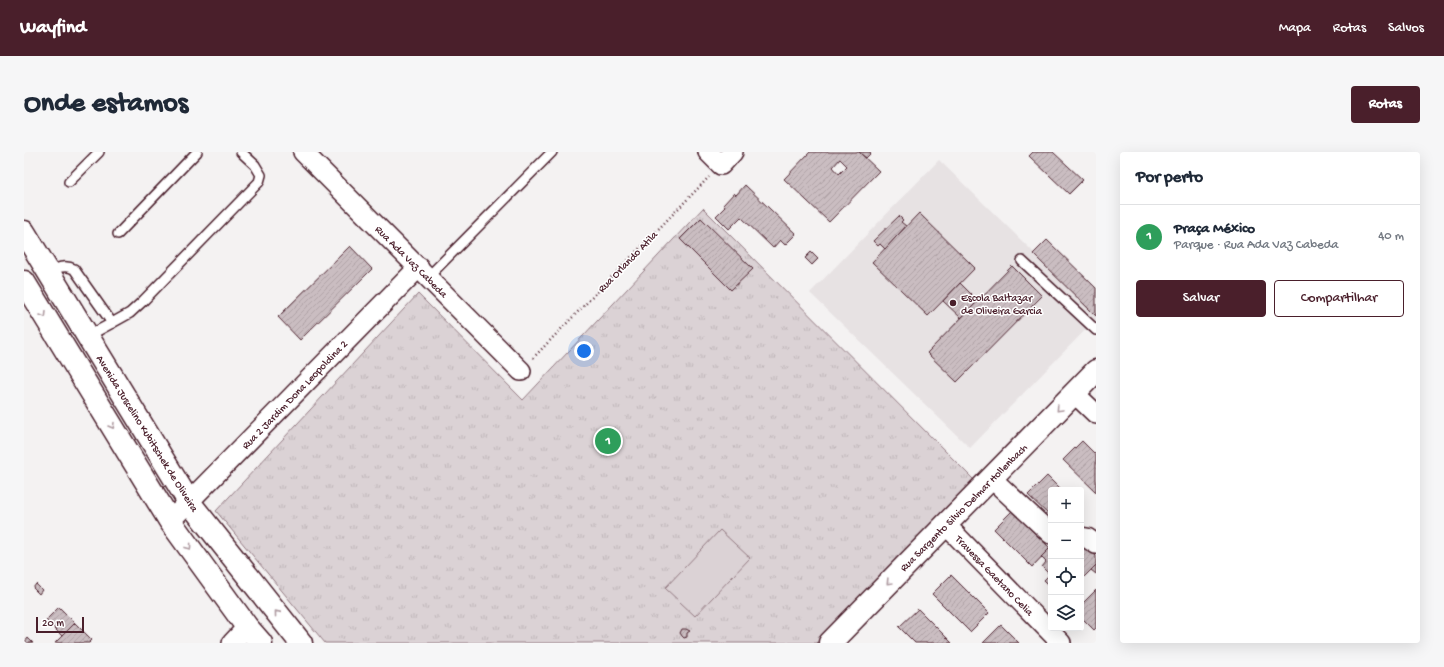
<!DOCTYPE html>
<html lang="pt">
<head>
<meta charset="utf-8">
<style>
  body { margin:0; font-family:"Gochi Hand",sans-serif; background:#f6f6f7; color:#1f2937 }
  .controls { position:absolute; right:12px; bottom:12px; display:grid; overflow:hidden; border-radius:4px; box-shadow:0 4px 16px #0002 }
  .controls button { width:36px; height:36px; display:grid; place-items:center; padding:0; border:0; border-bottom:1px solid #e0e1e3; background:#fff; color:#1f2937; font:20px sans-serif }
  .scale { position:absolute; left:12px; bottom:10px; width:48px; box-sizing:border-box; padding-left:4px; border:2px solid #4a1f2b; border-top:0; font-size:11px; line-height:14px; white-space:nowrap; color:#4a1f2b; -webkit-text-stroke:3px #fff; paint-order:stroke }
  .you { position:absolute; left:560px; top:199px; width:14px; height:14px; margin:-10px; border:3px solid #fff; border-radius:50%; background:#1a73e8; box-shadow:0 0 0 6px #1a73e833 }
  .badge { display:grid; place-items:center; width:26px; height:26px; border-radius:50%; background:#4a1f2b; color:#fff; font-size:13px; font-weight:700 }
  .pin { position:absolute; translate:-50% -50%; border:2px solid #fff; box-shadow:0 1px 4px #0006 }
  .list { margin:0; padding:0; list-style:none }
  h2 { display:flex; justify-content:space-between; align-items:center; height:52px; margin:0; padding:0 16px; font-size:17px }
  h2 small { font-size:13px; font-weight:400; color:#747a83 }
  .list li { display:grid; grid-template-columns:26px 1fr auto; gap:12px; align-items:center; box-sizing:border-box; height:64px; padding:0 16px; border-top:1px solid #e0e1e3 }
  .list b { display:block; font-size:15px; white-space:nowrap }
  .list p { margin:0; font-size:13px; white-space:nowrap; color:#747a83 }
  .list em { font-size:13px; font-style:normal; color:#747a83 }
  .actions { display:flex; gap:8px; padding:12px 16px }
  .actions a { flex:1; padding:9px 0; border:1px solid #4a1f2b; border-radius:4px; text-align:center; font-size:14px; color:#4a1f2b }
  .actions .main { background:#4a1f2b; color:#fff }
  .icon { flex:none; width:22px; height:22px; fill:none; stroke:currentColor; stroke-width:2; stroke-linecap:round; stroke-linejoin:round }
  .map { position:relative; flex:none; width:1072px; height:491px; overflow:hidden; border-radius:4px }
  header { display:flex; align-items:center; gap:24px; box-sizing:border-box; height:56px; padding:0 20px; background:#4a1f2b; color:#fff }
  header strong { font-size:19px }
  nav { display:flex; gap:22px; margin-inline-start:auto; font-size:14px }
  .intro { display:flex; align-items:center; justify-content:space-between; box-sizing:border-box; height:96px; padding:0 24px }
  h1 { margin:0; font-size:28px }
  .button { padding:10px 18px; border-radius:4px; background:#4a1f2b; color:#fff; font-size:14px; font-weight:700 }
  main { display:flex; gap:24px; padding:0 24px }
  aside { flex:1; background:#fff; border-radius:4px; box-shadow:0 4px 16px #0002 }
  .map>svg:first-child { display:block }
</style>
</head>
<body>
<header>
<strong>Wayfind</strong>
<nav><a>Mapa</a><a>Rotas</a><a>Salvos</a></nav>
</header>
<div class="intro"><h1>Onde estamos</h1><a class="button">Rotas</a></div>
<main>
<div class="map">
<svg width="1072" height="491" viewBox="0 0 1072 491">
  <defs>
    <pattern id="grass-tufts" width="24" height="20" patternUnits="userSpaceOnUse"><rect width="24" height="20" fill="#dbd2d5"/><path d="M3 7l-1-3M5 7V3M7 7l1-3M15 17l-1-3M17 17v-4M19 17l1-3" fill="none" stroke="#bdb4b7"/></pattern>
    <pattern id="building-hatch" width="6" height="6" patternUnits="userSpaceOnUse"><rect width="6" height="6" fill="#cabdc1"/><path d="M-1 1l2-2M0 6l6-6M5 7l2-2" fill="none" stroke="#afa2a6"/></pattern>
  </defs>
  <rect width="100%" height="100%" fill="#f4f2f2"/>
  <filter id="ink" filterUnits="userSpaceOnUse"><feTurbulence type="fractalNoise" baseFrequency=".025" numOctaves="2"/><feDisplacementMap in="SourceGraphic" scale="8" xChannelSelector="R" yChannelSelector="G"/><feConvolveMatrix kernelMatrix="1 2 1 2 8 2 1 2 1" color-interpolation-filters="sRGB"/></filter>
  <g filter="url(#ink)">
    <path fill="#e7e2e3" d="M915,8L1072,161V167L946,296L786,141Z"/>
    <path fill="url(#grass-tufts)" stroke="#927880" d="M679,56L952,330L793,491H301L192,359L394,142L499,248Z"/>
    <path fill="#dbd2d5" stroke="#927880" d="M696,378L726,406L671,464L641,436Z"/>
    <g fill="url(#building-hatch)" stroke="#4a1f2b" fill-rule="evenodd">
      <path d="M786,0H835L855,19L805,70L760,27ZM816,7L823,14L815,22L809,15Z"/>
      <path d="M835,0H846L847,1L842,6Z"/>
      <path d="M1009,0H1029L1059,28L1045,42L1005,4Z"/>
      <path d="M721,33L772,82L761,93L756,88L749,96L717,65L705,77L692,64L701,55L699,53L710,41L712,43Z"/>
      <path d="M895,61L951,116L904,164L848,110Z"/>
      <path d="M875,64L879,68L877,70L882,74L861,97L856,92L854,94L849,89Z"/>
      <path d="M677,66L729,117L707,138L656,87Z"/>
      <path d="M1023,88L1072,136V164L1009,102Z"/>
      <path d="M326,94L348,117L276,188L254,165Z"/>
      <path d="M787,100L794,107L788,113L781,106Z"/>
      <path d="M988,114L1018,144L933,230L903,201Z"/>
      <path d="M936,131L954,149L937,166L919,149Z"/>
      <path d="M1058,289L1072,303V340L1039,308Z"/>
      <path d="M1023,324L1037,338H1027V365L1004,343Z"/>
      <path d="M988,359L1026,396L1008,415L970,377Z"/>
      <path d="M1057,390L1072,404V413L1057,428Z"/>
      <path d="M1026,396L1027,407L1025,408L1027,410V421L1025,422L1018,415L1022,410L1017,405Z"/>
      <path d="M1072,413V422L1067,418Z"/>
      <path d="M1027,421V435L1020,428Z"/>
      <path d="M927,423L965,461L946,480L908,442Z"/>
      <path d="M12,432L18,438L15,442L9,436Z"/>
      <path d="M1072,438V476L1070,478L1057,465V453Z"/>
      <path d="M35,455L51,471L38,484L22,468Z"/>
      <path d="M894,457L928,491H891L875,475Z"/>
      <path d="M51,471L68,488L65,491H31Z"/>
      <path d="M977,473L995,491H959Z"/>
      <path d="M658,477H662L666,479L663,481V485L660,486L658,484L656,481Z"/>
      <path d="M4,486L9,491H0Z"/>
    </g>
    <g fill="none" stroke-linecap="round" stroke-linejoin="round">
      <defs>
        <g id="service">
          <path d="M45,30L75,0"/>
          <path d="M94,82L173,0"/>
          <path d="M998,109L1072,178"/>
          <path d="M25,120C33,116 41,112 50,117L88,171L64,184"/>
          <path d="M404,125L528,0"/>
          <path d="M88,171L106,161L119,149L235,30L237,23L231,13L217,0"/>
        </g>
        <g id="minor">
          <path d="M279,0L497,219"/>
          <path d="M684,0L697,13L709,0"/>
          <path d="M1050,241L1072,262"/>
          <path d="M967,326L1027,382"/>
          <path d="M146,369L395,115"/>
          <path d="M921,372L1037,491"/>
          <path d="M1057,385L1063,386L1072,392"/>
          <path d="M208,491L223,475"/>
        </g>
        <path id="tertiary" d="M806,491L1072,219"/>
        <g id="secondary">
          <path d="M0,80L165,350L277,491"/>
          <path d="M0,130L146,369L223,475L237,491"/>
        </g>
      </defs>
      <use href="#service" stroke="#4a1f2b" stroke-width="12"/>
      <use href="#minor" stroke="#4a1f2b" stroke-width="22"/>
      <use href="#tertiary" stroke="#4a1f2b" stroke-width="25"/>
      <use href="#secondary" stroke="#4a1f2b" stroke-width="25"/>
      <path stroke="#4a1f2b" stroke-width="2.5" stroke-dasharray="1 3" stroke-linecap="butt" d="M509,206L685,25"/>
      <use href="#service" stroke="#fff" stroke-width="9"/>
      <use href="#minor" stroke="#fff" stroke-width="19"/>
      <use href="#tertiary" stroke="#fff" stroke-width="22"/>
      <use href="#secondary" stroke="#fff" stroke-width="22"/>
    </g>
    <defs><path id="oneway-chevron" d="M-2-3.5L2.5 0L-2 3.5" fill="none" stroke-width="1.6" stroke-linecap="round" stroke-linejoin="round"/></defs>
    <g stroke="#ae9aa0">
      <use href="#oneway-chevron" transform="translate(20 163) rotate(59)"/>
      <use href="#oneway-chevron" transform="translate(1035 257) rotate(133)"/>
      <use href="#oneway-chevron" transform="translate(88 274) rotate(59)"/>
      <use href="#oneway-chevron" transform="translate(165 395) rotate(54)"/>
      <use href="#oneway-chevron" transform="translate(865 430) rotate(134)"/>
      <use href="#oneway-chevron" transform="translate(253 461) rotate(-129)"/>
    </g>
  </g>
  <circle fill="#4a1f2b" stroke="#fff" stroke-width="1.5" cx="929" cy="151" r="4"/>
  <g text-anchor="middle" stroke-width="3" stroke-linejoin="round" paint-order="stroke">
    <g font-size="11" fill="#4a1f2b" stroke="#fff">
      <text transform="translate(388 109) rotate(45)" y="4">Rua Ada Vaz Cabeda</text>
      <text transform="translate(603 109) rotate(-46)" y="4">Rua Orlando Atila</text>
      <text transform="translate(270 242) rotate(-46)" y="4">Rua 2 Jardim Dona Leopoldina 2</text>
      <text transform="translate(124 281) rotate(58)" y="4">Avenida Juscelino Kubitschek de Oliveira</text>
      <text transform="translate(939 355) rotate(-45)" y="4">Rua Sargento Silvio Delmar Hollenbach</text>
      <text transform="translate(971 423) rotate(46)" y="4">Travessa Gaetano Celia</text>
    </g>
    <g font-size="11" fill="#4a1f2b" stroke="#fff" text-anchor="start">
      <text x="937" y="149">Escola Baltazar<tspan x="937" dy="13">de Oliveira Garcia</tspan></text>
    </g>
  </g>
</svg>
<div class="controls">
<button>+</button>
<button>−</button>
<button><svg class="icon" aria-label="locate" viewBox="0 0 24 24"><circle cx="12" cy="12" r="6"/><path d="M12 2v4M12 18v4M2 12h4M18 12h4"/></svg></button>
<button><svg class="icon" aria-label="layers" viewBox="0 0 24 24"><path d="M12 4l9 5-9 5-9-5zM3 14l9 5 9-5"/></svg></button>
</div>
<div class="scale">20 m</div>
<div class="you"></div>
<div class="pin badge" style="left:584px;top:289px;background:#2e9e5b">1</div>
</div>
<aside>
<h2>Por perto<small></small></h2>
<ul class="list">
<li><span class="badge" style="background:#2e9e5b">1</span><div><b>Praça México</b><p>Parque · Rua Ada Vaz Cabeda</p></div><em>40 m</em></li>
</ul>
<div class="actions"><a class="main">Salvar</a><a>Compartilhar</a></div>
</aside>
</main>
</body>
</html>
